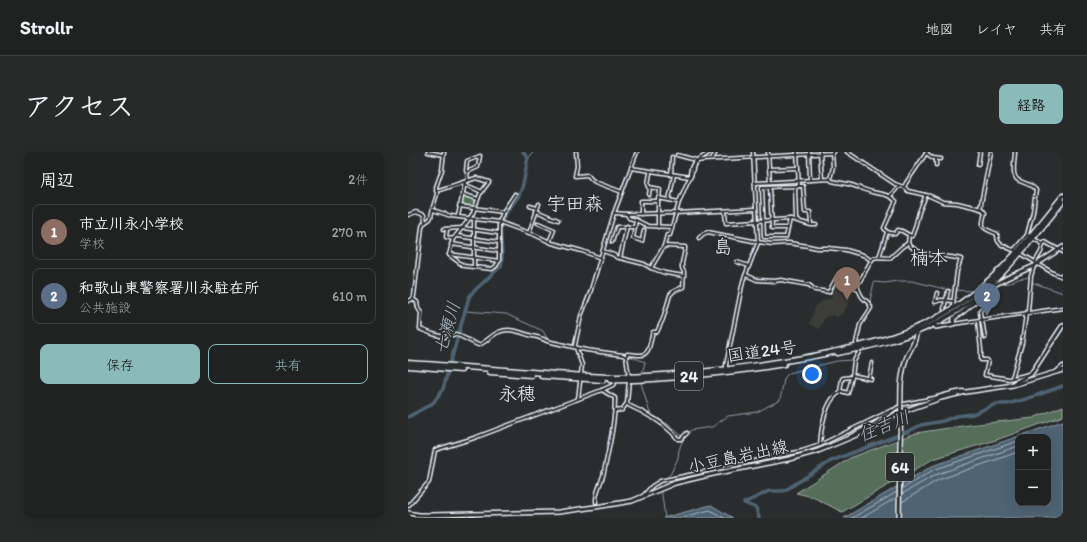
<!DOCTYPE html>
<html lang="ja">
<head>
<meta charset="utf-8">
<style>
  body { margin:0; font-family:Itim,"Klee One",sans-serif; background:#282a2a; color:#f1f3f6 }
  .controls { position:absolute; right:12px; bottom:12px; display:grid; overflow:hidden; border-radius:8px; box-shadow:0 4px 16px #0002 }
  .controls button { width:36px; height:36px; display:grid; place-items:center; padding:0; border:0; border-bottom:1px solid #3d3f40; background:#202222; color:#f1f3f6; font:20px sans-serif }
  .you { position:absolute; left:404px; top:222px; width:14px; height:14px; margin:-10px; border:3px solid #fff; border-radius:50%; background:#1a73e8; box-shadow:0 0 0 6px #1a73e833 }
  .badge { display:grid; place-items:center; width:26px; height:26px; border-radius:50%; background:#8bbbb9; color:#fff; font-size:13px; font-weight:700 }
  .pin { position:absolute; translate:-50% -33px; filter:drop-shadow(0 1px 2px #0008) }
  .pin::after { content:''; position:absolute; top:21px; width:14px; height:12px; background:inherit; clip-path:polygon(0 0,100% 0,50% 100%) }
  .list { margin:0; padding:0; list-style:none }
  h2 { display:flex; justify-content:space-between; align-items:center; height:52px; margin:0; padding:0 16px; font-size:17px }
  h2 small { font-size:13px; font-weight:400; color:#a2a4a5 }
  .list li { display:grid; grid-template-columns:26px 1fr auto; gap:12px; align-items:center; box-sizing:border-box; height:56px; margin:0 8px 8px; padding:0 8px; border:1px solid #3d3f40; border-radius:8px }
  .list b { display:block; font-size:15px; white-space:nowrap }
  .list p { margin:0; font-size:13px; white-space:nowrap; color:#a2a4a5 }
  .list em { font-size:13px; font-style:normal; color:#a2a4a5 }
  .actions { display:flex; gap:8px; padding:12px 16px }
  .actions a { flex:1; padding:9px 0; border:1px solid #8bbbb9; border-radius:8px; text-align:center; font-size:14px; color:#8bbbb9 }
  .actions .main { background:#8bbbb9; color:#111 }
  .map { position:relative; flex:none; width:655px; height:366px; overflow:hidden; border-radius:8px }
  header { display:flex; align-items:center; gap:24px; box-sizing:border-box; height:56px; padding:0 20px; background:#202222; border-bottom:1px solid #3d3f40 }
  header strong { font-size:19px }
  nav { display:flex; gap:22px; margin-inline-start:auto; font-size:14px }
  .intro { display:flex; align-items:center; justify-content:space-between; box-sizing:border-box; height:96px; padding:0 24px }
  h1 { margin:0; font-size:28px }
  .button { padding:10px 18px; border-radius:8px; background:#8bbbb9; color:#111; font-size:14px; font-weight:700 }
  main { display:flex; gap:24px; padding:0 24px }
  aside { flex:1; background:#202222; border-radius:8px; box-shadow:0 4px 16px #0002 }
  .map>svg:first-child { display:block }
</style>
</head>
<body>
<header>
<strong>Strollr</strong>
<nav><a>地図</a><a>レイヤ</a><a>共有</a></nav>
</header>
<div class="intro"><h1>アクセス</h1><a class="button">経路</a></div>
<main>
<aside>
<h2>周辺<small>2件</small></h2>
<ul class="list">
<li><span class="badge" style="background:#8d6e63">1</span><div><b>市立川永小学校</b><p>学校</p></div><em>270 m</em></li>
<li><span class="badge" style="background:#5c6f8a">2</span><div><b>和歌山東警察署川永駐在所</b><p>公共施設</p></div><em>610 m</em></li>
</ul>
<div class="actions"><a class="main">保存</a><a>共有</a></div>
</aside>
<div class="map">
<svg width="655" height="366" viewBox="0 0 655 366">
  <rect width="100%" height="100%" fill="#2a2d2e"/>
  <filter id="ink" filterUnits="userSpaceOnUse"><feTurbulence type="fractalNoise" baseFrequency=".025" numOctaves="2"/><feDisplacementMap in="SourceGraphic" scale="8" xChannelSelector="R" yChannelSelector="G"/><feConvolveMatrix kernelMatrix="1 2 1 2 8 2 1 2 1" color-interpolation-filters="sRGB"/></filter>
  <g filter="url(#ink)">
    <path fill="#3e3c39" d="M430,125L448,137L435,161H433L429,166L425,163L417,165L411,177L401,172L408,154L414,149L423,146L425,141L423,140L429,126Z"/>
    <g fill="#566d5a" stroke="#9fafa9">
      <path d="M56,44L68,48L65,56L53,53Z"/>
      <path d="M655,254V264L588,288L525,307L434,360L405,345L388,341L442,306L508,281L561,273L625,266Z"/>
    </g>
    <g fill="#506473" stroke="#8d9ca8" fill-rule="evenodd">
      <path d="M655,269V366H436L524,314ZM610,285H640V351H610Z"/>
      <path d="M303,353L325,366H255Z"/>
    </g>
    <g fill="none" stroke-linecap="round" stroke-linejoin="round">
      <g stroke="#abb9c3" stroke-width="1">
        <path d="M494,337L525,318L610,289"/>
        <path d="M494,342L527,323L610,294"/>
        <path d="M494,350L530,328L610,300"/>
        <path d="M271,366L302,358L316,366"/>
        <path d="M444,366L489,340"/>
        <path d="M454,366L489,345"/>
      </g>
      <g stroke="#8d9ca8" stroke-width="1">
        <path d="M120,6L126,0"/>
        <path d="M623,130L655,141"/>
        <path d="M591,132L602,131L610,127L622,125"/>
        <path d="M57,159L98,162L135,179L140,188L161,193"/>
        <path d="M450,190L454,172L464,158L465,153L462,149L466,130L477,131L489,129H504L541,138L565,139L578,128"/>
        <path d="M216,202L237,210L234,222"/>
        <path d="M233,231L241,258L243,262L261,273L275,285"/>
        <path d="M280,281L283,278L304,275L320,264L349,260L372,248L376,227L378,224L381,221L429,209L444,208L449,201"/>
        <path d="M258,327L263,321L270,306L271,298L276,285"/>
        <path d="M251,336L250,333V332L256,329"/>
        <path d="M252,339L254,343L257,366"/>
      </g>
      <g stroke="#506473" stroke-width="3.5">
        <path d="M0,265L25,251L35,237L61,145L64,141L93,114C97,100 90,86 93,73C95,61 105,53 111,43C117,32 117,18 120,6L115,0"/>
        <path d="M351,366L348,356L336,351L361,339H376L423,309L501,279L513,273L535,269L548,264L565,262L588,252H599L618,247L655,234"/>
      </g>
      <defs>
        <g id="minor">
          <path d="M20,0L35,3"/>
          <path d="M168,0L169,14L167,24L180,23L183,27L187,30L214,40"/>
          <path d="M360,0L362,30"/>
          <path d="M389,0L391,34H395L397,60H402L403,72"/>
          <path d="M401,0L402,28"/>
          <path d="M412,0L414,27"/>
          <path d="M439,0L487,32L496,35L500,39L522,44L535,50L549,51L574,57L577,61C572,77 575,76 589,82C589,85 589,87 590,89C592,94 603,97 608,99"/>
          <path d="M607,0C607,8 602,26 612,29C619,32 624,33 628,38L625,60L619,83L635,92L637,90L655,100"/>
          <path d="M518,1L525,6L533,7"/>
          <path d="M269,3L288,8"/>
          <path d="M304,7L308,0"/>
          <path d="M528,13V7"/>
          <path d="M570,13L572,0"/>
          <path d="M223,16L282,25C282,8 290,9 302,0"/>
          <path d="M361,17L390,16"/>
          <path d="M59,20L70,15L72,4L59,9L58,19L59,20L60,29"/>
          <path d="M242,21L240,32L241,35L252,37L251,47"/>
          <path d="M263,23L264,5"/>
          <path d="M422,27L425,15L424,0"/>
          <path d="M347,31L422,27L424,29C429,30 434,31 440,32C448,34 456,38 464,40C475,43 479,41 488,49L476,76L479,80L475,93L471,105"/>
          <path d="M56,32L74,40"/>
          <path d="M387,34L388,68"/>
          <path d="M362,35L364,76H380"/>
          <path d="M496,35L498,31L519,0"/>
          <path d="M28,39L68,26L81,30L72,42L65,61L59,70L45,87L41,103L56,114L84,117L88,114L91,109V70L95,60L107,42"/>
          <path d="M54,42L70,47"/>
          <path d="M241,43L242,35"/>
          <path d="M482,44L491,34"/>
          <path d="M261,48L266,23"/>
          <path d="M51,54L95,60"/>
          <path d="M122,54L129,56"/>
          <path d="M572,57L583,0"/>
          <path d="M25,58L43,64L91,70L127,83L144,91L174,99L193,106"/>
          <path d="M128,59L150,68"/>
          <path d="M317,60L318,71L383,67L403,73H408"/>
          <path d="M206,61L219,62L268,61L348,57"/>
          <path d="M219,62L221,66L228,68L240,74L264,75"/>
          <path d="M233,62V49H250"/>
          <path d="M0,63L8,60L16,63L17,70"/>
          <path d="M50,64L57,31"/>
          <path d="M382,67L378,85H356L354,35L391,34"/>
          <path d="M228,68L225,86L234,89L236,78"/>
          <path d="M130,71L146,78L141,90"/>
          <path d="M250,75V46L271,50"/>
          <path d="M36,77L55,76L90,81"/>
          <path d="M39,77L38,85L45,87"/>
          <path d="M479,80L487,82L490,78L494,79L501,83L500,91C510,106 537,102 553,107L549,119L545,153L546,156"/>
          <path d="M121,81L131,52"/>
          <path d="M501,83L504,84C507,77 508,71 510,64C511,58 515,52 517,45V43"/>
          <path d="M49,84L91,90"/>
          <path d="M291,86L295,82L300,80L350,90L364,92L381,91L400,94L409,96H420L438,98L455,103L463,108"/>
          <path d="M204,90L209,75H227"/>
          <path d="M43,92L91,99"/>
          <path d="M606,98L619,83"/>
          <path d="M195,99L206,103L208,105L236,112L243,116L257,121L276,124"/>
          <path d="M612,101L645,121L655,125"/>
          <path d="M41,102L91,109"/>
          <path d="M212,106L219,74"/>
          <path d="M329,110L341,114"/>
          <path d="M627,110L633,100L635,92"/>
          <path d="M66,115V67"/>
          <path d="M243,116L256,94L259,83H262L271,50L279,31L283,24L286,13L290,9L295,8L424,1L426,0"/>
          <path d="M338,123L349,128L367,129L373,128L401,133L407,138L421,140L429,125H430L448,136L449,134"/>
          <path d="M449,134C451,138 452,143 455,146C459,150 462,151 463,156L452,173L448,191L449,193"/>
          <path d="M449,134C451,129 455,125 457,120C466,104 462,104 482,106L494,95L500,91"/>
          <path d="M529,141L527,150L533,148L545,149"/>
          <path d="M5,147L9,150L10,156L13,161L12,177L25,182L36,185L48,182L70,193C78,191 83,183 91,180C102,175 114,181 124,184C130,185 134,186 139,189L178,198L215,203L218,205"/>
          <path d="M5,147L6,144L14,75L15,72L22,67L23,65L25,55L29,42L28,35L34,18L36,0"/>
          <path d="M0,149L5,147"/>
          <path d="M536,157L540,139"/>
          <path d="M573,168L572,159L573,157L580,155"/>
          <path d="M574,168L577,186"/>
          <path d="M570,169L573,198V208H579L580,209L577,223L601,227L621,222"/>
          <path d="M545,172L599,164L655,156"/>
          <path d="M218,205L219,202C223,202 228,203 233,203C243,202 242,187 245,180H249L255,167L262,143L266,139L275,135L276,120L274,116V111L277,98V95L256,94"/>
          <path d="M218,205L221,225"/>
          <path d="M318,216V213L335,129L350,91L345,0"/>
          <path d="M648,220L655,214"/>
          <path d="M444,223L463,227"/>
          <path d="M461,226L464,211"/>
          <path d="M604,226L614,191L618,162L620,159L623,124L626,114"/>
          <path d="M433,239L440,241L444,225"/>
          <path d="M170,247L174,213L167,193L173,164L182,141L206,61L229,0"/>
          <path d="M219,252C224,256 230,257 236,261C248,267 261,276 270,287H273L279,281"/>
          <path d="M496,252L526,246L544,241L555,239"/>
          <path d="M207,259L214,258L219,251L221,228"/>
          <path d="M441,285L466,272L490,255"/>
          <path d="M412,293C413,277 417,248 432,240L434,227L435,226L444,225L446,209L451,200V197"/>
          <path d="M236,343L244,334L252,329L394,299L412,293L484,258"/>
          <path d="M188,350C187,340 194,330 196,320C201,295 207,272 207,246L194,238"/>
          <path d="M0,354L21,330L27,298L66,286L194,238L205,233L208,228"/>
        </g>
        <g id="major">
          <path d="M526,172L528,175L545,172L546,166L556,159L586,133L599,126L626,114L655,95"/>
          <path d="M606,231L623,222L655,173"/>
          <path d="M0,361L11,363H23L151,360L194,354L224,349L267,331L305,322L381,307L410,299L465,276L488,262L533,246L558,240L605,233L655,218"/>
          <path d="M491,366L493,233C494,224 495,215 498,207C502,197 509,189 508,179"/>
        </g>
        <g id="highway">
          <path d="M430,201C463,194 496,187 526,172C581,145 618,95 655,49"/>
          <path d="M0,211C49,214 98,218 147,222C167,223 187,225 208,225C246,225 284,221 322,217C356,212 391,208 425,200C464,191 504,182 539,160C589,130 619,88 655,44"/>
          <path d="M0,214L53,218"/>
          <path d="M82,220L123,223"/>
          <path d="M134,224L195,228"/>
          <path d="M202,228C232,229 261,226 291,223C320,220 348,217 376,212"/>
        </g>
      </defs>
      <use href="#minor" stroke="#e8f1f8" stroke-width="5"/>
      <use href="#major" stroke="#e8f1f8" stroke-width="6"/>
      <use href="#highway" stroke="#e8f1f8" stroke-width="7"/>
      <use href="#minor" stroke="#2a2d2e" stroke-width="2"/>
      <use href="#major" stroke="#2a2d2e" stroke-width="3"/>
      <use href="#highway" stroke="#2a2d2e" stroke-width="4"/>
    </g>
  </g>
  <g text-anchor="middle" stroke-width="3.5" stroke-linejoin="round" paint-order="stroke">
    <g fill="#2a2d2e" stroke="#afb6bb" stroke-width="1">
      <rect x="267" y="210" width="28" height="28" rx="3"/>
      <rect x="478" y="301" width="28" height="28" rx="3"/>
    </g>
    <g font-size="16" font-weight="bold" fill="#e8f1f8">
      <text x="281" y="230">24</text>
      <text x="492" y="321">64</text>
    </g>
    <g font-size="17" fill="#e8f1f8" stroke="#2a2d2e">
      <text transform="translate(354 199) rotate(-8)" y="6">国道24号</text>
      <text transform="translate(330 304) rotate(-12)" y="6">小豆島岩出線</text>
    </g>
    <g font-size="18" font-style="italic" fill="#abb9c3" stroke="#2a2d2e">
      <text transform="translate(39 176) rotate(-74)" y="6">七瀬川</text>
      <text transform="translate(476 274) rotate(-22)" y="6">住吉川</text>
    </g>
    <g font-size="19" fill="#e8f1f8" stroke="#2a2d2e">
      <text x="167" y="58">宇田森</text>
      <text x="315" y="101">島</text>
      <text x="521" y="112">楠本</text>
      <text x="109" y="248">永穂</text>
    </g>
  </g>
</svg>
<div class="controls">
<button>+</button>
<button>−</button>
</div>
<div class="you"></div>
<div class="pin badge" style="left:439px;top:148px;background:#8d6e63">1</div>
<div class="pin badge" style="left:579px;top:164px;background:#5c6f8a">2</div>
</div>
</main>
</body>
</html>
